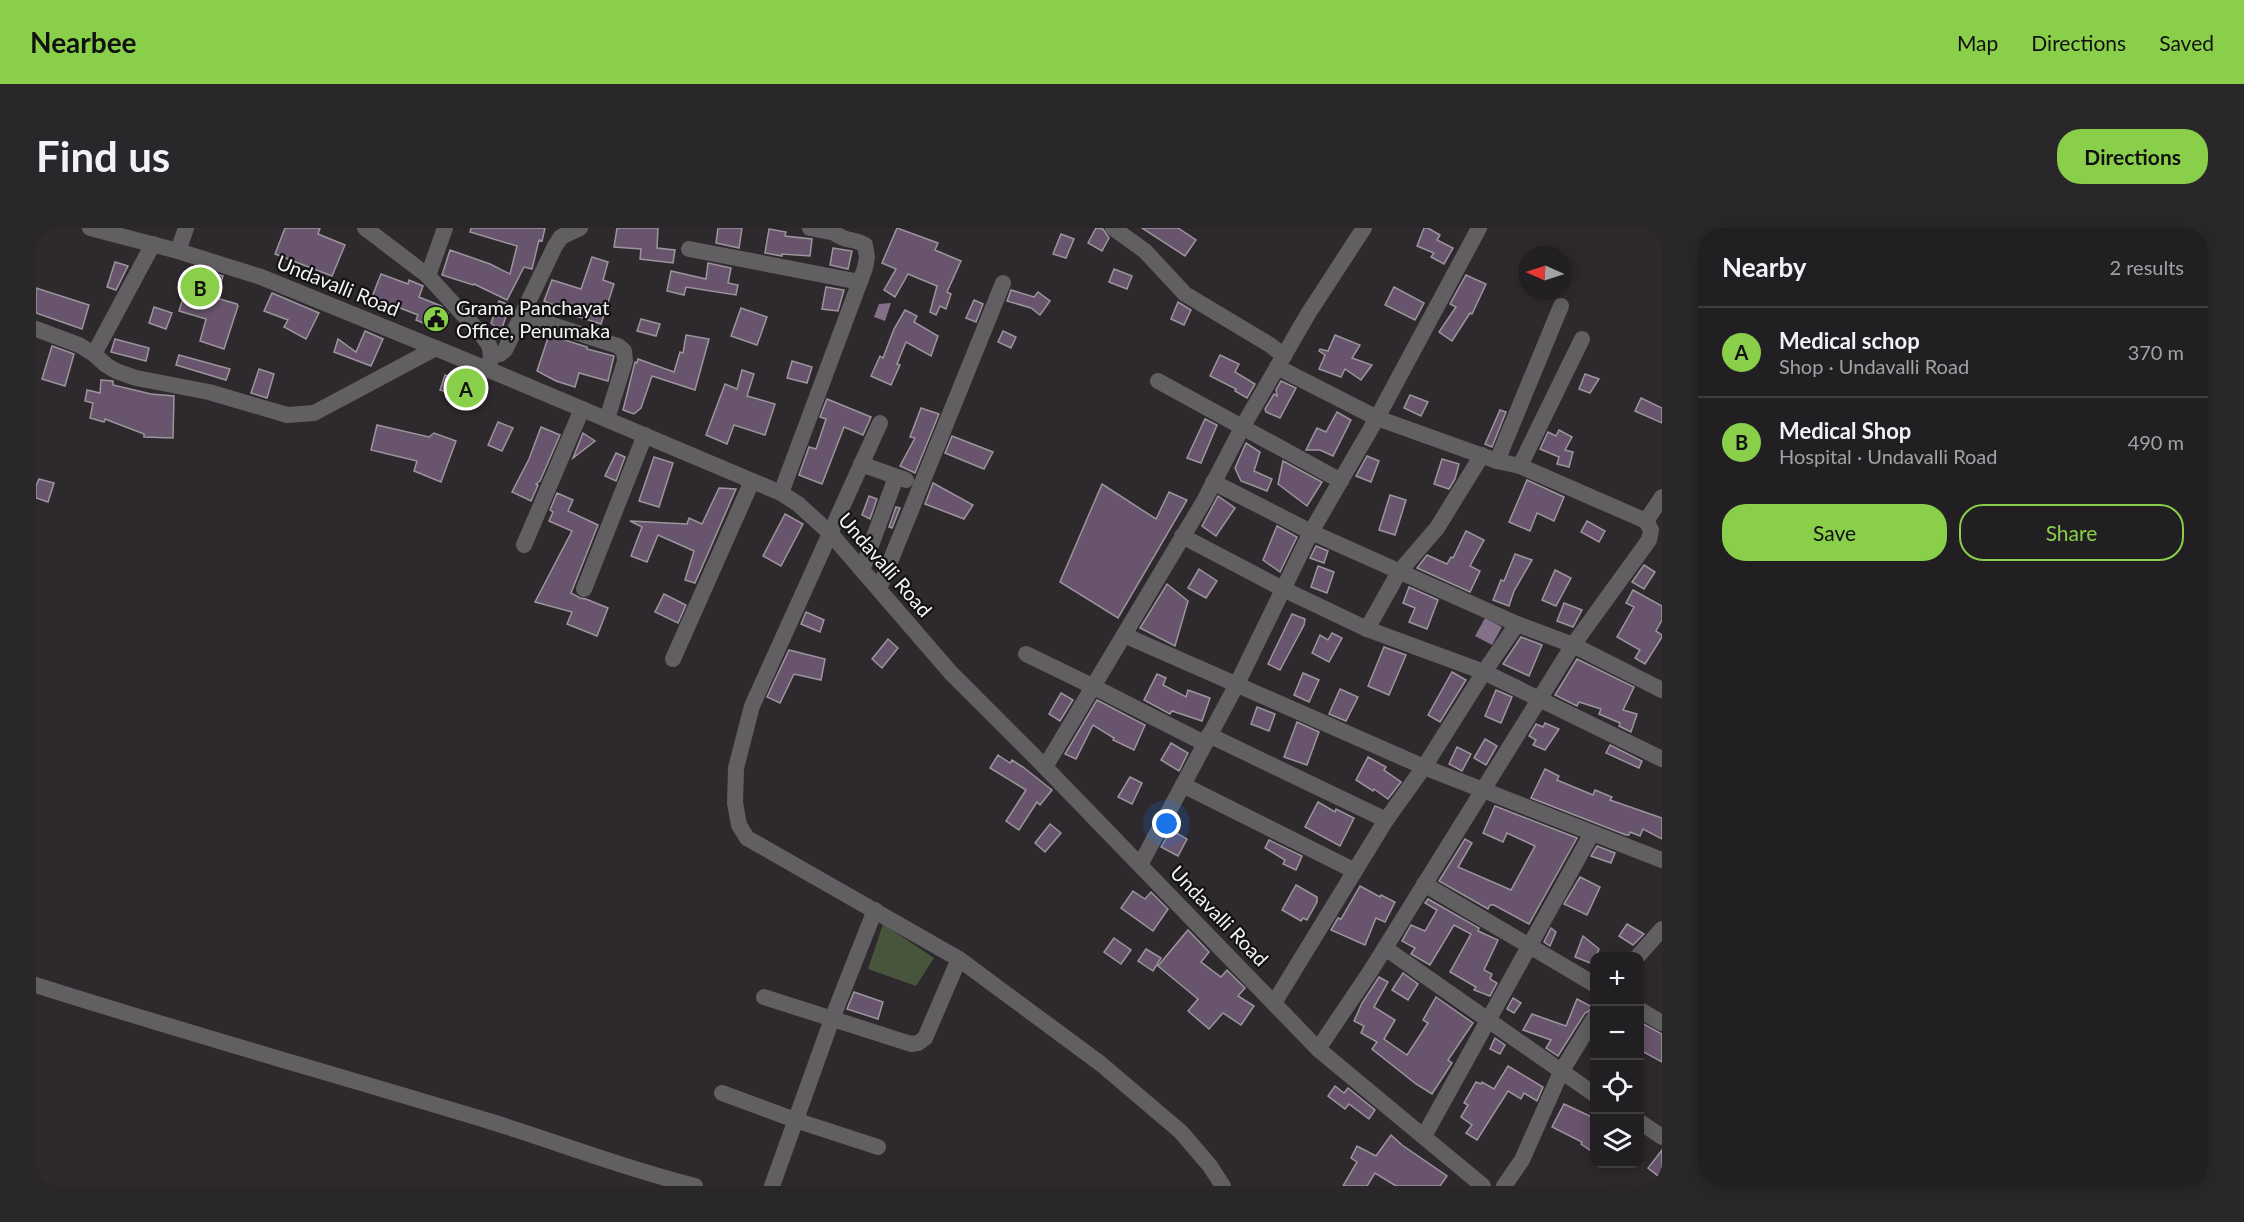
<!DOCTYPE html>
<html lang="en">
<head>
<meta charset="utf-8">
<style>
  body { margin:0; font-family:Lato,sans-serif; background:#2a272a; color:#f1f3f6 }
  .controls { position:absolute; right:18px; bottom:18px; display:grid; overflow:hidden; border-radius:12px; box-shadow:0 3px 15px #0003 }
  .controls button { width:54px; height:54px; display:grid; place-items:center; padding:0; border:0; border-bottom:2px solid #3f3d40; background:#221f22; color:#f1f3f6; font:30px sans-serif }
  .compass { position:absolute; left:1482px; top:18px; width:54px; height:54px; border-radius:50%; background:#221f22; box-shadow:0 3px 15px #0003; rotate:273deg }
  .you { position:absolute; left:1131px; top:596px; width:21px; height:21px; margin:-15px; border:4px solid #fff; border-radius:50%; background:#1a73e8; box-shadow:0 0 0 9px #1a73e833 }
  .badge { display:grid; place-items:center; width:39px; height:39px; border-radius:50%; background:#89cf49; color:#111; font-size:20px; font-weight:700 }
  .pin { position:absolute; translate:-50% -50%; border:3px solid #fff; box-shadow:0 2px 6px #0006 }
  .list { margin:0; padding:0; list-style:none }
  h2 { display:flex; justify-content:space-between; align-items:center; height:78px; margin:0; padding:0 24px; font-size:26px }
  h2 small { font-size:20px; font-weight:400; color:#a2a2a5 }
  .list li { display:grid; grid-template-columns:39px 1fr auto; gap:18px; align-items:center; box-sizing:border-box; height:90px; padding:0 24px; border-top:2px solid #3f3d40 }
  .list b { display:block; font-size:22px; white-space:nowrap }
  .list p { margin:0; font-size:20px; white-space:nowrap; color:#a2a2a5 }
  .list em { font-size:20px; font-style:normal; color:#a2a2a5 }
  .actions { display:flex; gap:12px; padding:18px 24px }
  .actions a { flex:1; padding:14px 0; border:2px solid #89cf49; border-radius:24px; text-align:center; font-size:21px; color:#89cf49 }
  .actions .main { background:#89cf49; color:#111 }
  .icon { flex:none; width:33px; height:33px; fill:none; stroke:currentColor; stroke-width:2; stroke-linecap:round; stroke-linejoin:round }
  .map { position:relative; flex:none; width:1626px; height:958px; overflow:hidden; border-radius:24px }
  header { display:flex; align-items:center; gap:36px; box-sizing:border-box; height:84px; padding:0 30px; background:#89cf49; color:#111 }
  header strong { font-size:28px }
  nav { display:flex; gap:33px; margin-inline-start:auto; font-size:21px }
  .intro { display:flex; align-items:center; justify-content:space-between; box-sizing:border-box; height:144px; padding:0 36px }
  h1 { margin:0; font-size:42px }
  .button { padding:15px 27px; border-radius:24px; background:#89cf49; color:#111; font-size:21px; font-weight:700 }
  main { display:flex; gap:36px; padding:0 36px }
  aside { flex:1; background:#221f22; border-radius:24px; box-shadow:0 3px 15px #0003 }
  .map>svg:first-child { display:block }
</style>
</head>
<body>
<header>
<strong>Nearbee</strong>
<nav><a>Map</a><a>Directions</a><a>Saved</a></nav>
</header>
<div class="intro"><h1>Find us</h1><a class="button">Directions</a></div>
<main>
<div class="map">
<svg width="1626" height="958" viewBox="0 0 1626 958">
  <rect width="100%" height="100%" fill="#2d292d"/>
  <path fill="#47553d" d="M847,696L898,730L880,758L832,741Z"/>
  <g fill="#857089">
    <path d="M855,75L849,93L838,89L843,76Z"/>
    <path d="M1449,390L1466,399L1456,417L1439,408Z"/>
  </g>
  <g fill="#68546c" stroke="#9a969b" stroke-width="1.5">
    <path d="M249,0H284L282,6L309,17L296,48L239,26Z"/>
    <path d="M435,0H509L506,13L503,12L496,41L488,39L471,72L438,56L437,57L406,47L414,22L454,36L474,46L481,18L434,4Z"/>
    <path d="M581,0H622L621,20L639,22L637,35L604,31L605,21L578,19Z"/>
    <path d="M682,0H706L703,20L680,15Z"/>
    <path d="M861,0L902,15L899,22L925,33L911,64L915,66L910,81L904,78L900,87L894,84L901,58L872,46L859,69L848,62L860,41L846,35Z"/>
    <path d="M1060,0L1067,1L1073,10L1066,23L1052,15Z"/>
    <path d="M1106,0H1142L1160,12L1149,28Z"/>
    <path d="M1388,0H1392L1404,7L1401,12L1417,20L1408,36L1395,29L1398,25L1381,18Z"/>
    <path d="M733,1L750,4L749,8L776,11L774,28L746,26V28L729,25Z"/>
    <path d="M1025,6L1038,11L1030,30L1017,26Z"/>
    <path d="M797,20L816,23L812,41L794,37Z"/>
    <path d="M556,29L572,34L567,52L578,56L565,96L537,87V85L508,73L516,52L545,61Z"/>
    <path d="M79,34L92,38L80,62L71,59Z"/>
    <path d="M672,35L695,40L692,55L702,57L700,67L650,59L648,67L631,63L635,43L670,51Z"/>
    <path d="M157,39L187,48L180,70L201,76L202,78L188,121L164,113L170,91L143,83Z"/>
    <path d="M1078,41L1096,48L1091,61L1073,54Z"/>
    <path d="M345,46L372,56L373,52L387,58L383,69L405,78L412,85L405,102L380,92L382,87L336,69Z"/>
    <path d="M1430,47L1450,56L1436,86L1434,85L1416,113L1403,104L1420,79L1414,76Z"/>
    <path d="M790,59L808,62L802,83L786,81Z"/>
    <path d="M1358,59L1388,75L1379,92L1349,77Z"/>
    <path d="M0,60L53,77L46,101L0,85Z"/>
    <path d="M975,62L998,69L1002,64L1014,73L1004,87L995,80L971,73Z"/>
    <path d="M236,65L283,85L270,111L248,99L252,92L228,83Z"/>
    <path d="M938,72L947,76L940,94L930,90Z"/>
    <path d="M463,73L474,77L465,103L455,95Z"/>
    <path d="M1142,74L1155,82L1148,97L1135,91Z"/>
    <path d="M118,79L136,85L130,101L113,95Z"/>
    <path d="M705,80L731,89L721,117L695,108Z"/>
    <path d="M869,82L881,88L878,94L902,108L895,128L870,114L861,136L864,137L855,157L835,148L844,128L847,130L858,101Z"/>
    <path d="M605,91L624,96L620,108L601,103Z"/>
    <path d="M329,103L347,111L335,138L298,124L302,111L320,124Z"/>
    <path d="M967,103L980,109L975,120L962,114Z"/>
    <path d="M513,107L551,119V121L578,128L572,153L543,145L539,159L520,153L501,143Z"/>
    <path d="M650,107L673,111L659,162L616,148L605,180L598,186L587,182L599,134L601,135L602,131L638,144L644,124L647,125Z"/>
    <path d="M1299,107L1324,117L1316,130L1336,137L1325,152L1309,141L1305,149L1283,141L1289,127L1283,123L1284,121L1292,123Z"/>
    <path d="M79,111L113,120L110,133L75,124Z"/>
    <path d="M16,118L38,126L29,158L6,151Z"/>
    <path d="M143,127L194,141L190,152L140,137Z"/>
    <path d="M1184,127L1203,136L1199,144L1219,156L1211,170L1199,163L1200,161L1174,148Z"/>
    <path d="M756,133L776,139L771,155L751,150Z"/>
    <path d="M223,141L238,146L231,170L215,165Z"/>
    <path d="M706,142L718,146L711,168L739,176L729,207L698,197L691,216L670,207L689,156L701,161Z"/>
    <path d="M1549,146L1563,151L1554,165L1543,161Z"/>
    <path d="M409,147L447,158L443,173L404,162Z"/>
    <path d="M65,152L77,153V157L115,166L138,168L137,210L108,209V206L69,191L68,194L54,190L57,175L49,173L51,162L64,165Z"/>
    <path d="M1245,153L1260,160L1244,190L1230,184L1229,181L1238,166L1241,168L1240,162Z"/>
    <path d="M1374,167L1392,174L1385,188L1368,180Z"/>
    <path d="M1605,170L1626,180V195L1599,183Z"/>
    <path d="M791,171L835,189L827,207L808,199L786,256L763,247L773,219L780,221L790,191L784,189Z"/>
    <path d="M885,180L903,186L879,245L864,238L879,210L874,209Z"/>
    <path d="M1464,182L1470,184L1456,219L1449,216Z"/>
    <path d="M1301,184L1315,192L1297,228L1284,222H1270L1281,200L1290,204Z"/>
    <path d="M1169,191L1181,197L1165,235L1151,230Z"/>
    <path d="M462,194L477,200L466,223L452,217Z"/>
    <path d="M341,197L393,209L398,205L420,213L405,254L378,243L381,233L335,222Z"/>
    <path d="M505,199L524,207L504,253L500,256L502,257L495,273L476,264L493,231Z"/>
    <path d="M1523,202L1536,209L1529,222L1537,224L1533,239L1521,236L1523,229L1504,221L1512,204L1520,208Z"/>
    <path d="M547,205L559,213L537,230Z"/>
    <path d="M916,208L957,224L948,241L909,225Z"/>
    <path d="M1210,215L1224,224L1218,243L1236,251L1231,263L1205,253L1199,240Z"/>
    <path d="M580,225L589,229L580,253L569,248Z"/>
    <path d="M1331,228L1343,233L1335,254L1320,248Z"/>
    <path d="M618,229L637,235L623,279L603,273Z"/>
    <path d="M1406,231L1423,236L1419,251L1413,261L1398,256Z"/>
    <path d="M1247,233L1286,254L1271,278L1242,256Z"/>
    <path d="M3,251L18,255L12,274L0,270V258Z"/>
    <path d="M1491,252L1528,269L1518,293L1501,285L1494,303L1473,294Z"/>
    <path d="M897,255L937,277L928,291L889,276Z"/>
    <path d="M1066,256L1120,291L1133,264L1151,272L1082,390L1024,354Z"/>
    <path d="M683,260L700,261L659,355L649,352L658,323L622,307L611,334L595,328L606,299L594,293L651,296L653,290L666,296Z"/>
    <path d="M521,265L537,272L532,283L562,297L535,365L544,370L550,371L572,380L561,408L531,396L536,384L499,374L536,303L513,293L517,284L514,282Z"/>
    <path d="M1354,267L1370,272L1359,307L1343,302Z"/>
    <path d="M833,268L841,271L834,291L826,287Z"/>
    <path d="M1182,268L1199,280L1180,308L1166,298Z"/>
    <path d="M860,279L864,280L856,300L853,299Z"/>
    <path d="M749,286L767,296L745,338L727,328Z"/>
    <path d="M1551,293L1569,303L1563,314L1545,304Z"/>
    <path d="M1241,298L1261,309L1244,344L1227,332Z"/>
    <path d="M1430,303L1448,312L1434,338L1444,343L1434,364L1381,340L1391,327L1411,336L1415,329L1417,330Z"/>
    <path d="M1280,318L1292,323L1288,335L1274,330Z"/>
    <path d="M1479,326L1496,332L1478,363L1473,378L1457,372L1465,352L1468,353Z"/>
    <path d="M1608,337L1619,344L1608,361L1596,354Z"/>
    <path d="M1282,338L1298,344L1291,365L1275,359Z"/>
    <path d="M1163,341L1181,353L1170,370L1152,360Z"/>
    <path d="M1519,342L1535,350L1520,378L1506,372Z"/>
    <path d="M1131,356L1152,373L1139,418L1104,400Z"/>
    <path d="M1373,359L1402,372L1391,401L1373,394L1379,380L1367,375Z"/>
    <path d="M1597,362L1626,378V392L1620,403L1626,407V409L1609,436L1599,430L1604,422L1581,409L1598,379L1590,375Z"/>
    <path d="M628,366L650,377L642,395L619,384Z"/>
    <path d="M1528,375L1546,382L1537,399L1521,393Z"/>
    <path d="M770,384L788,392L784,404L765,396Z"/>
    <path d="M1256,386L1269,391L1268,397L1244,442L1232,436Z"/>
    <path d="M1296,405L1306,410L1293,434L1276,425L1284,407L1292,412Z"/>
    <path d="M1485,409L1506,417L1493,448L1467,436Z"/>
    <path d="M852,411L862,420L846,440L836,431Z"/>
    <path d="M1348,419L1370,427L1353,467L1332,458Z"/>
    <path d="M753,422L789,431L785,452L758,446L744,475L731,469Z"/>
    <path d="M1541,431L1598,459L1587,482L1601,486L1595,504L1583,498L1584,495L1563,486L1565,481L1543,474L1541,478L1519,467Z"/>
    <path d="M1416,444L1430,452L1404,494L1392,487Z"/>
    <path d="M1267,445L1283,452L1273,474L1258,467Z"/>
    <path d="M1121,446L1130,450L1127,457L1150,469L1152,462L1174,470L1166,493L1136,483L1134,486L1108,472Z"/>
    <path d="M1304,461L1322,469L1310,493L1293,486Z"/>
    <path d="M1460,462L1476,469L1465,495L1449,488Z"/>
    <path d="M1025,465L1037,472L1024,493L1013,486Z"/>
    <path d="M1061,472L1109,497L1098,522L1077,512L1078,510L1057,497L1040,531L1029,526Z"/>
    <path d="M1221,479L1239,486L1233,503L1215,496Z"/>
    <path d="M1261,494L1283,504L1271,537L1248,529Z"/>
    <path d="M1509,495L1523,501L1509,522L1497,517L1500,512L1493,508L1500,496L1507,499Z"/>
    <path d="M1449,511L1461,518L1450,537L1438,530Z"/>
    <path d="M1135,515L1152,525L1143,543L1125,532Z"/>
    <path d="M1574,517L1606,533L1603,540L1570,525Z"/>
    <path d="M1421,519L1435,526L1426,543L1413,536Z"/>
    <path d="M962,527L974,535L976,532L987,539L1016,562L1004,577L1001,574L983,602L970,593L990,562L954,540Z"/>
    <path d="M1332,529L1350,539L1348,542L1365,554L1352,571L1338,561L1337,563L1320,552Z"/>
    <path d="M1509,541L1523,548L1521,552L1557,567L1559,562L1576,569L1574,572L1626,590V611L1607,601L1604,608L1594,604L1593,607H1590L1495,570Z"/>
    <path d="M1094,549L1106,555L1096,576L1082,569Z"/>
    <path d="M1282,574L1299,584L1300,581L1318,590L1304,618L1269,599Z"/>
    <path d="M1459,578L1541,610L1493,696L1458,677H1454L1452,681L1403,653L1429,611L1436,615L1422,639L1475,662L1499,618L1471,605L1467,614L1447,605Z"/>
    <path d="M1014,596L1025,605L1009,624L999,615Z"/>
    <path d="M1135,602L1151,611L1142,628L1125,619Z"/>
    <path d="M1233,612L1266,628L1260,642L1247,636L1249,632L1229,620Z"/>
    <path d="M1561,618L1579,625L1575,635L1555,628Z"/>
    <path d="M1544,649L1564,659L1551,687L1528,676Z"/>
    <path d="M1260,657L1281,669V674L1271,692L1267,690L1265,693L1246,682Z"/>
    <path d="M1324,658L1344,669L1345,667L1359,674L1349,694L1340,690L1329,717L1295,702L1302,690L1305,691Z"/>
    <path d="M1097,663L1109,671L1115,664L1132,681L1117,703L1085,680Z"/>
    <path d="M1392,671L1443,700L1442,703L1462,712L1448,742L1456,746L1454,751L1461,755L1454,768L1438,762L1440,759L1414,744L1435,706L1418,697L1394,737L1375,726L1379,720L1366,713L1375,697L1389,703L1401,682L1389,675Z"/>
    <path d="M1591,696L1608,706L1597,717L1583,708Z"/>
    <path d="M1515,700L1520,704L1514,718L1508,714Z"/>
    <path d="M1152,702L1173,724L1165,734L1185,749L1191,742L1209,760L1202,768L1218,778L1205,797L1187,785L1173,801L1152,783L1162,771L1122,738Z"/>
    <path d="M1547,708L1563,721L1557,736L1539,729Z"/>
    <path d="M1078,710L1095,722L1085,736L1068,724Z"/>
    <path d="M1110,721L1125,730L1117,743L1102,733Z"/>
    <path d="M1367,745L1382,756L1372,772L1356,762Z"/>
    <path d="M1343,749L1352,754L1338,779L1359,792L1348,811L1371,827L1392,795L1387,792L1400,769L1437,795L1412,832L1416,835L1396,866L1380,856L1336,821L1341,814L1325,805L1328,798L1318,793L1326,775Z"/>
    <path d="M818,764L847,774L842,791L811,781Z"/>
    <path d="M1477,770L1485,775L1478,785L1471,781Z"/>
    <path d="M1541,771L1558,780L1549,785L1522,828L1510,820L1515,812L1487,802L1496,786L1530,798Z"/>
    <path d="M1604,794L1626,806V834L1604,822Z"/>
    <path d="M1459,810L1469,817L1464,826L1454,821Z"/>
    <path d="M1472,838L1507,859L1501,873L1488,865L1485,871L1472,863L1441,912L1430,905L1436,897L1425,889L1432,877L1428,875L1440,854L1445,856L1446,854L1458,861Z"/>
    <path d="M1299,858L1308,865L1312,860L1339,882L1333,891L1313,876L1309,881L1292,868Z"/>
    <path d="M1528,876L1558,890V925L1545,916L1546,914L1516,899Z"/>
    <path d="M1355,907L1366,917L1411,948L1404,958H1360L1339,945L1331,958H1307L1321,934L1315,930L1321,918L1340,928Z"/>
    <path d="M1626,922V951L1612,940Z"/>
  </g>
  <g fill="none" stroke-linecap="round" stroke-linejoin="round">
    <g stroke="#625f63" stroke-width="16">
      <path d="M329,0L392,48L444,105L453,117L455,127L453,142"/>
      <path d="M774,0L799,5"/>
      <path d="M1077,0L1109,23L1149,66L1234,117L1248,128"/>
      <path d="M653,21L824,54"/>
      <path d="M142,23L150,0"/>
      <path d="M392,48L409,0"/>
      <path d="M486,87L582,118L588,123L589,133L571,191"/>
      <path d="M0,101L43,117L58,126L70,137L80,143L100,150L173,164L251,187L278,185L400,120"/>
      <path d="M58,126L117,16"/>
      <path d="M455,127L464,126L469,122L519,18L525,9L544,0"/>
      <path d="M1241,139L1341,190L1443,0"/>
      <path d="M1122,153L1305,253"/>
      <path d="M844,195L716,478L700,540L699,575L703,597L711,610L923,731L1065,836L1145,904L1174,938L1187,958"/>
      <path d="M1461,233L1525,78"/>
      <path d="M825,236L870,252"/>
      <path d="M1484,238L1546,111"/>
      <path d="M1177,254L1275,304L1481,396L1537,417L1626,462"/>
      <path d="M745,265L829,40L831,29L829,17C818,10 809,14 799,5L798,0"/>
      <path d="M1610,293L1626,269"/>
      <path d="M1146,308L1247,361L1331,401L1448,444L1626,531"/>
      <path d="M488,317L546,181"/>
      <path d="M826,342L860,249"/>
      <path d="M548,361L609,207"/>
      <path d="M843,361L967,55"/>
      <path d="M1331,401L1363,344L1401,300L1446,227"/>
      <path d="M1088,407L1388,539L1626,632"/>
      <path d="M990,426L1056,458L1168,515"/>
      <path d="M637,431L716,253"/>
      <path d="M1173,507L1350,592"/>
      <path d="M1009,539L1168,273L1207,198L1272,86L1328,0"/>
      <path d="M1147,557L1319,643"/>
      <path d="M1104,637L1200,458L1275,304L1341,190L1461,233L1484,238L1610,293L1615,302L1613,312L1537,417L1334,744L1282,821"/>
      <path d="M1388,656L1558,756"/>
      <path d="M1349,720L1558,866"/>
      <path d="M1602,728L1626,701"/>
      <path d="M0,757C151,805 304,848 456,894C524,915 590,941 659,958"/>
      <path d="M728,769L875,816L882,815L889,810L923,731"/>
      <path d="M1238,775L1350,592L1388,539L1448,444L1481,396"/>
      <path d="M1604,782L1626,795"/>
      <path d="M686,865L759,892L842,919"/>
      <path d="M1604,894L1626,909"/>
      <path d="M1388,908L1556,605"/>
      <path d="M736,958L796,791L839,682"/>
      <path d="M1468,958L1486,932L1525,844L1558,790"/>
    </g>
    <path stroke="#625f63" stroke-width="16" d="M54,0L142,23L225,49L463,146L745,265L762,276L794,305L915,445L1009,539L1282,821L1447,958"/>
  </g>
  <defs>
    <symbol id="civic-disc" viewBox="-11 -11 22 22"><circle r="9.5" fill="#89cf49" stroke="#141314"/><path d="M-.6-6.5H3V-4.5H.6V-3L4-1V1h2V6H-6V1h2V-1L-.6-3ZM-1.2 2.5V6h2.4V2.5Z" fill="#111"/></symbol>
  </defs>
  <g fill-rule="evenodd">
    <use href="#civic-disc" x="385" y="76" width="30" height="30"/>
  </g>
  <g text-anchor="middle" stroke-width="4.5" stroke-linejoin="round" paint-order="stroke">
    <g font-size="20" fill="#f5f3f5" stroke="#141314">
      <text transform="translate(302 58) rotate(22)" y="7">Undavalli Road</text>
      <text transform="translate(849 337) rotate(49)" y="7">Undavalli Road</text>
      <text transform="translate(1183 688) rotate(46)" y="7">Undavalli Road</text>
    </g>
    <g font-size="20" fill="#f5f3f5" stroke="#141314" text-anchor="start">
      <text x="420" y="87">Grama Panchayat<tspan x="420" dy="23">Office, Penumaka</tspan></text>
    </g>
  </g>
</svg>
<div class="controls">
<button>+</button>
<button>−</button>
<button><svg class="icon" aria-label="locate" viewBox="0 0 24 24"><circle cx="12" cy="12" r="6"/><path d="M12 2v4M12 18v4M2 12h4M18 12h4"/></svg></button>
<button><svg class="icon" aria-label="layers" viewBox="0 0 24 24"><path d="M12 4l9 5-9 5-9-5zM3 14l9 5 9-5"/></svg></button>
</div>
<svg class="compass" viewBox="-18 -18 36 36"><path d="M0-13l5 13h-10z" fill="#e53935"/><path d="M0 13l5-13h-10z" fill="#a2a2a5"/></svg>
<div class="you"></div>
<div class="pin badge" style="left:430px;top:160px">A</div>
<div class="pin badge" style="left:164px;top:59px">B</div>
</div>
<aside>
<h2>Nearby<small>2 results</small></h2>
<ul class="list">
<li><span class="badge">A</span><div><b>Medical schop</b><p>Shop · Undavalli Road</p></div><em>370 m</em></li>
<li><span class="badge">B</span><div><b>Medical Shop</b><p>Hospital · Undavalli Road</p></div><em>490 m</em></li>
</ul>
<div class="actions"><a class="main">Save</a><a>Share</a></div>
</aside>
</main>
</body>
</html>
